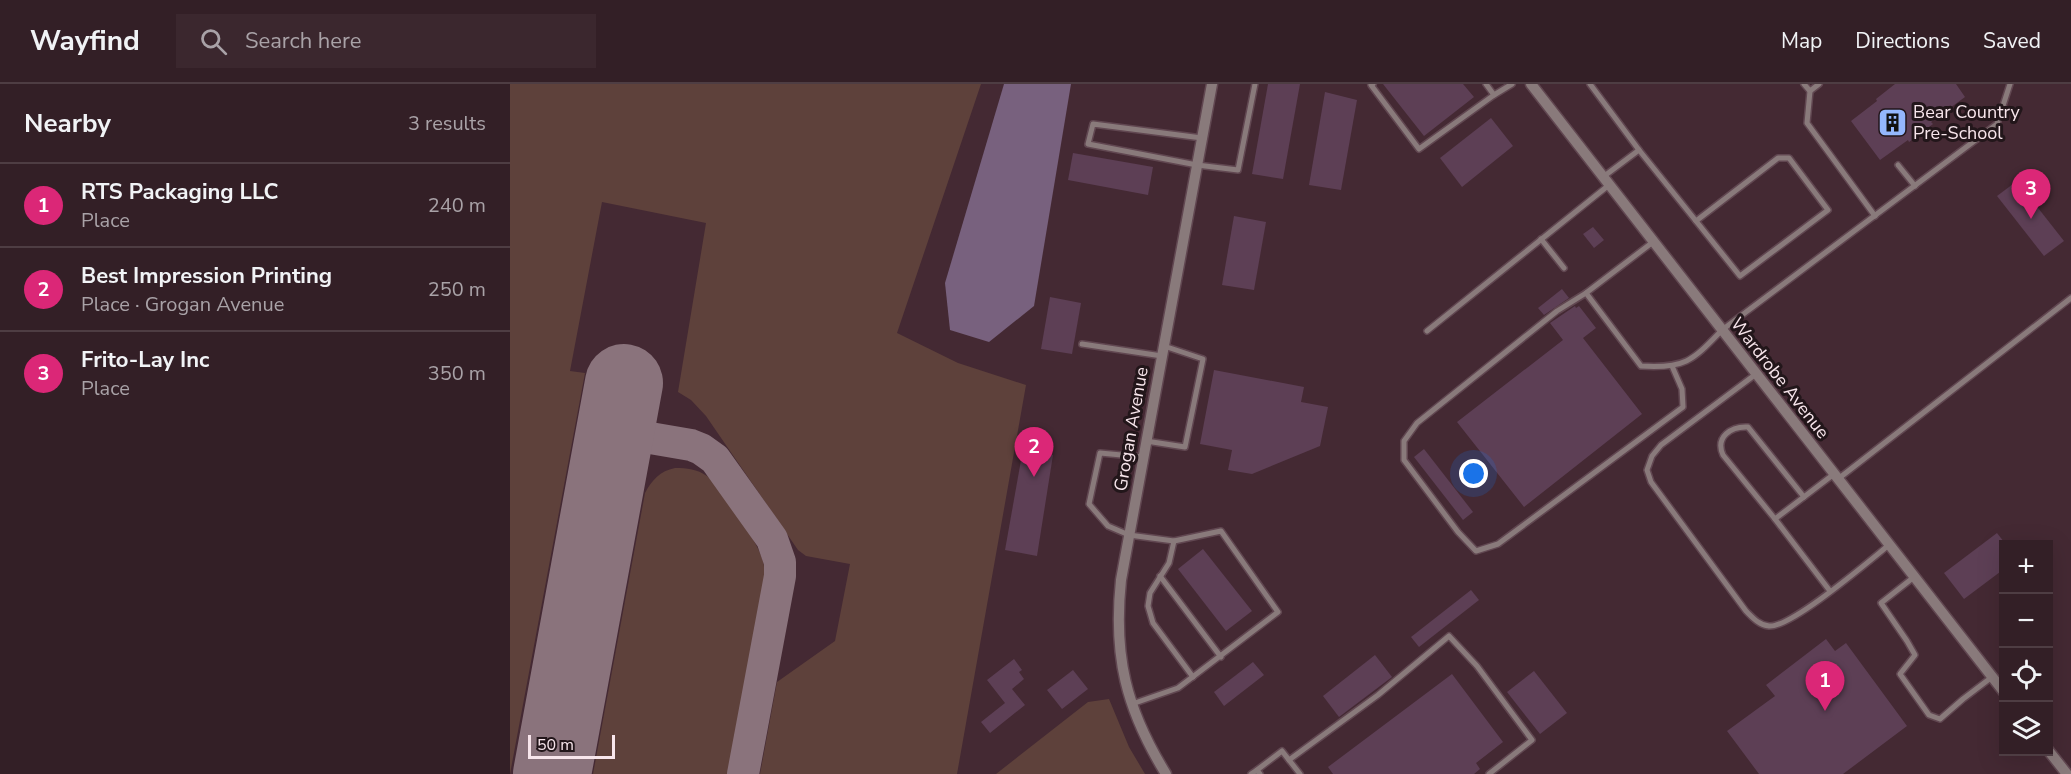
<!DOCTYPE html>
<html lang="en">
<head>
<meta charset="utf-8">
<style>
  body { margin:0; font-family:"Nunito Sans",sans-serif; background:#3b272e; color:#f1f3f6 }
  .controls { position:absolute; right:18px; bottom:18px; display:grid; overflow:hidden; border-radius:0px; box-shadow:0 6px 24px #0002 }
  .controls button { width:54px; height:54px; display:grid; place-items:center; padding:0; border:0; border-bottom:2px solid #4e3d43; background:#331f26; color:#f1f3f6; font:30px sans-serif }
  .scale { position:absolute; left:18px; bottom:15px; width:87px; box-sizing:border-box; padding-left:6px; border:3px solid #f8e6ec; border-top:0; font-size:16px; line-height:21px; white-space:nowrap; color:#f8e6ec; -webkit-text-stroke:4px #22161a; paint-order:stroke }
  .you { position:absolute; left:964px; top:390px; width:21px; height:21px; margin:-15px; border:4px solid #fff; border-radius:50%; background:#1a73e8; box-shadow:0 0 0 9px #1a73e833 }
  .badge { display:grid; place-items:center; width:39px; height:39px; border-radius:50%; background:#db2777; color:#fff; font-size:20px; font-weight:700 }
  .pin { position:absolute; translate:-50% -50px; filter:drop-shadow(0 2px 3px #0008) }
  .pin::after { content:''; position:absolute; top:32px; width:21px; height:18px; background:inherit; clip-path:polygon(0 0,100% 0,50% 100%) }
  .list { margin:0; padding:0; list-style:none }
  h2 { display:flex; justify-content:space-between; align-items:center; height:78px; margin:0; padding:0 24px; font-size:26px }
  h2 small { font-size:20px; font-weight:400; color:#a9a2a7 }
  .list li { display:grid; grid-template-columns:39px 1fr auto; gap:18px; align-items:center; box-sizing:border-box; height:84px; padding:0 24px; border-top:2px solid #4e3d43 }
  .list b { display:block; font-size:22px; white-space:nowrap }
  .list p { margin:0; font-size:20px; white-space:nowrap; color:#a9a2a7 }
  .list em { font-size:20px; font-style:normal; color:#a9a2a7 }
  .icon { flex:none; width:33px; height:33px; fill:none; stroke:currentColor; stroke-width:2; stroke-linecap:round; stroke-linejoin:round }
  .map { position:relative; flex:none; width:1561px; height:690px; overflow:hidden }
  header { display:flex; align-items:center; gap:36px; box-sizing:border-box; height:84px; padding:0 30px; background:#331f26; border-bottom:2px solid #4e3d43 }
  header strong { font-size:28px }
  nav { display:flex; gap:33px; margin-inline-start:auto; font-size:21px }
  .search { width:420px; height:54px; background:#3b272e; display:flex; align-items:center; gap:15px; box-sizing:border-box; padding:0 21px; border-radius:0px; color:#a9a2a7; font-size:22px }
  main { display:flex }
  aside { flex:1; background:#331f26 }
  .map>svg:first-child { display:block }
</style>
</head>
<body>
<header>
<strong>Wayfind</strong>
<div class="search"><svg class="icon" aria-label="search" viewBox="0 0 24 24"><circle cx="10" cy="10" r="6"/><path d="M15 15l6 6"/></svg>Search here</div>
<nav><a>Map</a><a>Directions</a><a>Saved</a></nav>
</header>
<main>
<aside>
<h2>Nearby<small>3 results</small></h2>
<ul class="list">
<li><span class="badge">1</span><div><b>RTS Packaging LLC</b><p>Place</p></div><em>240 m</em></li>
<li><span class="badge">2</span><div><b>Best Impression Printing</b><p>Place · Grogan Avenue</p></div><em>250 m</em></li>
<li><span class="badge">3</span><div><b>Frito-Lay Inc</b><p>Place</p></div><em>350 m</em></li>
</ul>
</aside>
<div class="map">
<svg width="1561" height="690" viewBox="0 0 1561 690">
  <rect width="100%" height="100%" fill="#442933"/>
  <g fill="#5e413b">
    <path d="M0,0H471L387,249L448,279L516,301L447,690H250L267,598L325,557L340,480L296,472L288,466L196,332L181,316L168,308L196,139L92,118L60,287L75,289L0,690Z"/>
    <path d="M165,384C177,384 187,385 197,392C210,402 247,457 252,474C256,484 254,496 252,506L218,690H83L135,409C142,396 150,387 165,384Z"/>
    <path d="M599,615L619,663L635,690H486L578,618Z"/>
  </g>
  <path fill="#78617e" d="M494,0H561L524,222L479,258L440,246L435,199Z"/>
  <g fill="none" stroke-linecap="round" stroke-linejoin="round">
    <path stroke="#8a737c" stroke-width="32" d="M105,348L181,361L191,365L205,375L262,455L270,478V492L233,690"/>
    <path stroke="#8a737c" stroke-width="78" d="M42,690L114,299"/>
  </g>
  <g fill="#5d3f55">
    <path d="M758,0H790L773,95L742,90Z"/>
    <path d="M873,0H953L964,13L914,52Z"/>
    <path d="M1385,0H1446L1455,13L1421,38L1423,40L1399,58L1398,56L1370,76L1341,37L1367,17L1366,15Z"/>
    <path d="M815,8L847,16L831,106L799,101Z"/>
    <path d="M981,34L1003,62L952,103L930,74Z"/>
    <path d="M563,69L643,83L638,111L558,96Z"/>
    <path d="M1507,97L1554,157L1534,172L1487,112Z"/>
    <path d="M724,132L756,138L744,206L712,201Z"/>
    <path d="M1083,143L1094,156L1084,164L1073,150Z"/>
    <path d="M1052,205L1059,214L1034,231L1028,224Z"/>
    <path d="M540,213L571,219L562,270L531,265Z"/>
    <path d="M1065,222L1066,224L1069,222L1086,244L1073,254L1132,330L1014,423L947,338L1053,256L1040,239Z"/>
    <path d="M704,286L794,303L791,318L818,323L810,362L742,390L718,386L722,366L690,360Z"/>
    <path d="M513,365L543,371L527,472L495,466Z"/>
    <path d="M914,365L963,428L953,436L904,373Z"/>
    <path d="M1487,449L1494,458V485L1454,515L1434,489Z"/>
    <path d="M693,465L742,527L716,547L668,485Z"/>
    <path d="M961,506L969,516L909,563L901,553Z"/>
    <path d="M1316,555L1325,567L1336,559L1397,642L1333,690H1249L1217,647L1265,612L1256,601Z"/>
    <path d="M865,571L882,593L829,633L813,612Z"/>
    <path d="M504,575L512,586L509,588L514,595L502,605L515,621L480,649L471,638L495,619L477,596Z"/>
    <path d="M743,578L754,591L714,622L704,608Z"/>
    <path d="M563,586L578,605L552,625L537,606Z"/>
    <path d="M1024,587L1057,629L1030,650L997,608Z"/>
    <path d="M942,590L993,658L966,679L970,685L964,690H823L818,683Z"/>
  </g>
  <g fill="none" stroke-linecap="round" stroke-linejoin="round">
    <defs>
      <g id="lane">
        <path d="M863,0L861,1L909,65L984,11"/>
        <path d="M976,0L984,11L1002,0"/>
        <path d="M1080,0L1129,66L1186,137"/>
        <path d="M1294,0L1300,7L1297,39L1365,132"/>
        <path d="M1300,7L1309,0"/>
        <path d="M692,54L583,40L578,60L687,81L728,86L745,0"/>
        <path d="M1268,74H1279L1318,126L1230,192L1186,137Z"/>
        <path d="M1388,81L1405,102"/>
        <path d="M1093,93L1129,66"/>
        <path d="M1031,155L1054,184"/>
        <path d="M1143,158L1076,209L1131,282C1176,285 1183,276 1212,246L1487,40L1500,0"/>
        <path d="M1076,209L1047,227L907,339L894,357V376L948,448L966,467L988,460L1173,323L1172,305L1162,282"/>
        <path d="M917,247L1099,101"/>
        <path d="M572,260L652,272"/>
        <path d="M1246,290L1151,361L1142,372L1137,386L1141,398L1236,527C1243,534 1249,541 1259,542C1281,544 1359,477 1379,461"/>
        <path d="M636,357L675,363L693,275L654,262"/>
        <path d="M1328,395L1561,214"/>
        <path d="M1265,435L1213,371C1205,353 1221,342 1238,343L1294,413"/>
        <path d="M664,457L659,479L640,509L638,522L643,539L683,593"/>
        <path d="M650,492L711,573"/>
        <path d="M1404,493L1371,519L1397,557L1405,571L1390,590L1419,631L1430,635L1453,615L1482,593"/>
        <path d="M1320,507L1265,435L1324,390"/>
        <path d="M622,620L668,604L768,528L711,447L664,457L619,451L598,442L579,420L590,369L633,373"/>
        <path d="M779,676L868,611L939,552L967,582L1022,656L979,690"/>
        <path d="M747,686L772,667L790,690"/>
        <path d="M741,690L747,686L750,690"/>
      </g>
      <g id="street">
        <path d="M1021,0L1494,608"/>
        <path d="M1538,666L1557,690"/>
        <path d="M656,690C616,625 603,572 611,496L702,0"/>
      </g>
    </defs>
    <use href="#lane" stroke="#614751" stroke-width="8"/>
    <use href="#street" stroke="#614751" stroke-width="13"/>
    <use href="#lane" stroke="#897a7b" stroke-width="5"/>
    <use href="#street" stroke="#897a7b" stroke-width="10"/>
  </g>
  <defs>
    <symbol id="building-square" viewBox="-11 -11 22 22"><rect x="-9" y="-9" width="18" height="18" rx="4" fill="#94b7fd" stroke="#22161a"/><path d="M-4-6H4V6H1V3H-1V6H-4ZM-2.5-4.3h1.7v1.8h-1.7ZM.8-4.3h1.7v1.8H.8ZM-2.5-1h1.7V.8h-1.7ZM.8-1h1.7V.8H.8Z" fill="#111"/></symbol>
  </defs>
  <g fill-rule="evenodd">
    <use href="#building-square" x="1366" y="22" width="33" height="33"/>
  </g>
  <g text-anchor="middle" stroke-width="6" stroke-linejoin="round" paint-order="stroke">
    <g font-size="18" fill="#f8e6ec" stroke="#22161a" text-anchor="start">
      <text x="1403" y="34">Bear Country<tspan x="1403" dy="21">Pre-School</tspan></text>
    </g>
    <g font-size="18" fill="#f8e6ec" stroke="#22161a">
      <text transform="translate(1270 294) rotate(52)" y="6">Wardrobe Avenue</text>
      <text transform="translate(621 345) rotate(-80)" y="6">Grogan Avenue</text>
    </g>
  </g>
</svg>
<div class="controls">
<button>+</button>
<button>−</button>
<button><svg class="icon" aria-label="locate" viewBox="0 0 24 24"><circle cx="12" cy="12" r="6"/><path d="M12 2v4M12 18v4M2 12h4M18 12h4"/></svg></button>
<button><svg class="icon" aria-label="layers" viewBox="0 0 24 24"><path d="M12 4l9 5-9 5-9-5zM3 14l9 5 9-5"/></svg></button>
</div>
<div class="scale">50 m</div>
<div class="you"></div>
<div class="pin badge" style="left:1315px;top:627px">1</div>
<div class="pin badge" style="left:524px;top:393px">2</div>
<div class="pin badge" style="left:1521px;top:135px">3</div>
</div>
</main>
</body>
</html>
